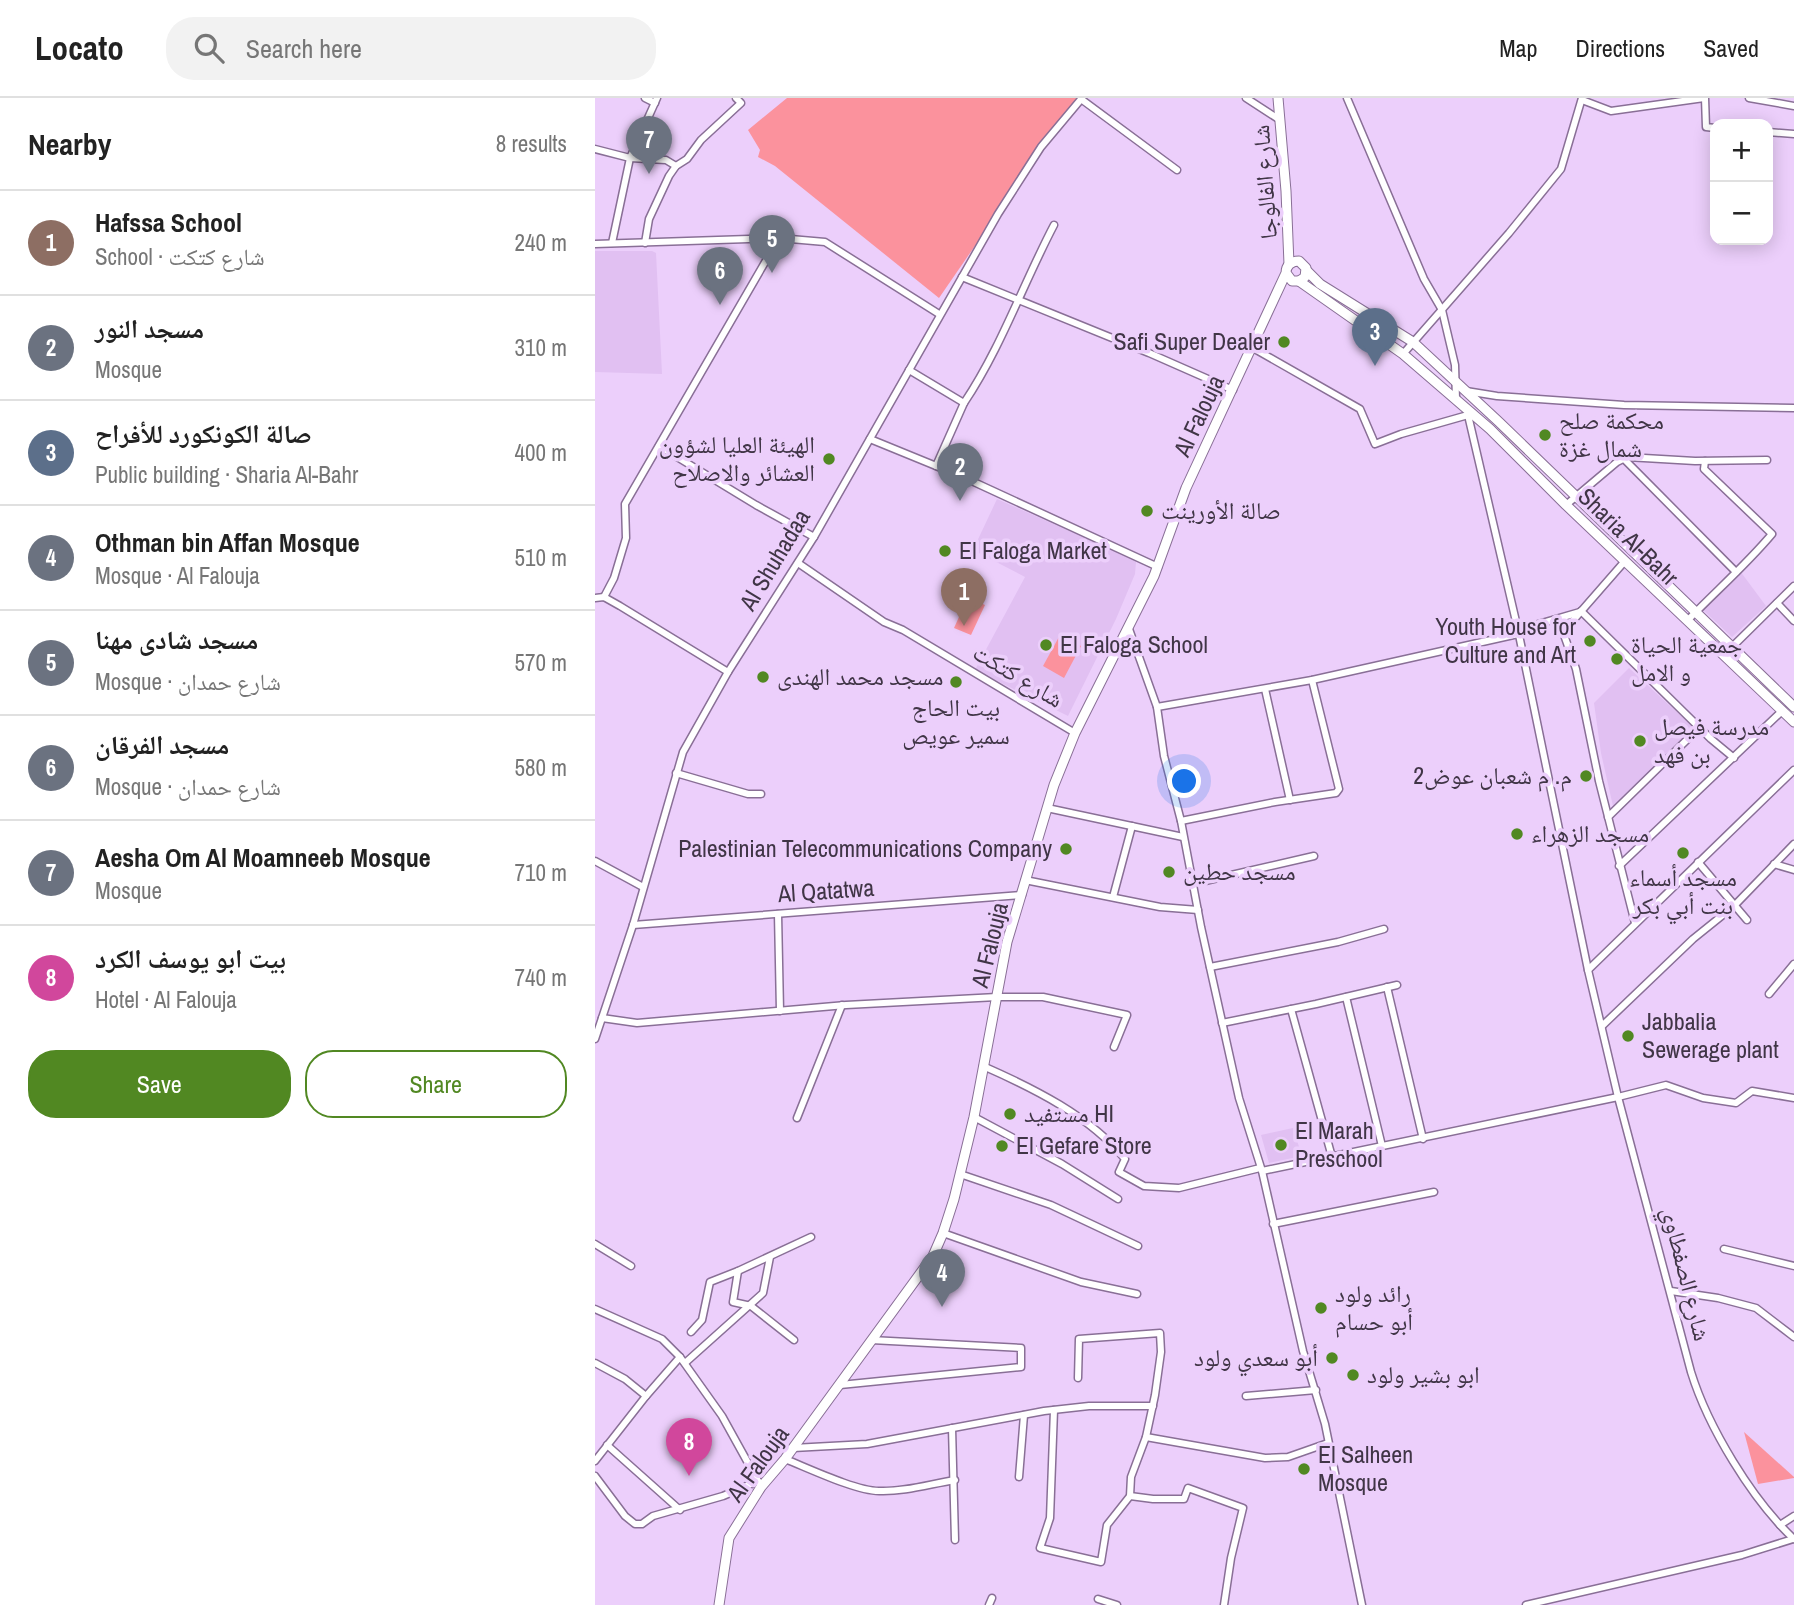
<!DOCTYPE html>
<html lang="en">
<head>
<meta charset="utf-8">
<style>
  body { margin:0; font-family:"Archivo Narrow","Noto Naskh Arabic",sans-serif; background:#f2f2f2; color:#222 }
  .controls { position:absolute; right:21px; top:21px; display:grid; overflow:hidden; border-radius:14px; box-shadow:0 4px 18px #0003 }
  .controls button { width:63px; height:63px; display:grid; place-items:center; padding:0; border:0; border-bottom:2px solid #e0e0e0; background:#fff; color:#222; font:35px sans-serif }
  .you { position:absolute; left:590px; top:684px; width:24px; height:24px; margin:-18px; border:5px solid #fff; border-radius:50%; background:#1a73e8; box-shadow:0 0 0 10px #1a73e833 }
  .badge { display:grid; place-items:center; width:46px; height:46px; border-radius:50%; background:#518822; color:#fff; font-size:23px; font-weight:700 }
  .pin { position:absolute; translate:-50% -58px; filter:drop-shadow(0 2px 4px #0008) }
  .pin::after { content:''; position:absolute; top:37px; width:24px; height:21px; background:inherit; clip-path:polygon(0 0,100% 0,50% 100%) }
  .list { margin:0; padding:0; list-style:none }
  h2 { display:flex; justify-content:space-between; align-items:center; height:91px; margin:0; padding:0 28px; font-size:30px }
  h2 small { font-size:23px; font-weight:400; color:#767676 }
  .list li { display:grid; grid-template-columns:46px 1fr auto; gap:21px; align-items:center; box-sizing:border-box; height:105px; padding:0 28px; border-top:2px solid #e0e0e0 }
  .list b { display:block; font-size:26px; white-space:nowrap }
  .list p { margin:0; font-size:23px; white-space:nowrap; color:#767676 }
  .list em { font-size:23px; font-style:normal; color:#767676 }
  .actions { display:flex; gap:14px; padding:21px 28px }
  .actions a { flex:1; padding:16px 0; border:2px solid #518822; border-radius:28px; text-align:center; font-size:24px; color:#518822 }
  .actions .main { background:#518822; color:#fff }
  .icon { flex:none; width:38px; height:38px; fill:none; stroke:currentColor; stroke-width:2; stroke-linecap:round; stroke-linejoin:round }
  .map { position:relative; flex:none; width:1199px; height:1507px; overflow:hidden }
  header { display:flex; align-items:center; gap:42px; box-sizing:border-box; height:98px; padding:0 35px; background:#fff; border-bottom:2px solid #e0e0e0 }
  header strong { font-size:33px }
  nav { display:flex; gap:38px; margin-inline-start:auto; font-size:24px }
  .search { width:490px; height:63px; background:#f2f2f2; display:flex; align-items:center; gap:18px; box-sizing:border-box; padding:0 24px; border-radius:28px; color:#767676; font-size:26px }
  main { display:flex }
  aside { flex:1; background:#fff }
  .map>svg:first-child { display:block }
</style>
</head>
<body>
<header>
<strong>Locato</strong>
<div class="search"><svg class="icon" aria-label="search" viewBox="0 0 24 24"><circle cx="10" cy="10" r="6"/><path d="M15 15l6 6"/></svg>Search here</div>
<nav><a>Map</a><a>Directions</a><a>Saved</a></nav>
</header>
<main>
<aside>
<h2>Nearby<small>8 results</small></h2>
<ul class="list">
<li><span class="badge" style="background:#8d6e63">1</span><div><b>Hafssa School</b><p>School · شارع كتكت</p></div><em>240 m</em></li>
<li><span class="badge" style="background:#6b7280">2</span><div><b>مسجد النور</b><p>Mosque</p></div><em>310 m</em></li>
<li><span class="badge" style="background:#5c6f8a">3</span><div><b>صالة الكونكورد للأفراح</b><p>Public building · Sharia Al-Bahr</p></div><em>400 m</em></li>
<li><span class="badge" style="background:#6b7280">4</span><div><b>Othman bin Affan Mosque</b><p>Mosque · Al Falouja</p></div><em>510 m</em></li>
<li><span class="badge" style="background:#6b7280">5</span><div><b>مسجد شادى مهنا</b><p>Mosque · شارع حمدان</p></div><em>570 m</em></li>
<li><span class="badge" style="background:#6b7280">6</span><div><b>مسجد الفرقان</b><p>Mosque · شارع حمدان</p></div><em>580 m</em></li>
<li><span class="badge" style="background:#6b7280">7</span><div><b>Aesha Om Al Moamneeb Mosque</b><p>Mosque</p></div><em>710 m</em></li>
<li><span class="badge" style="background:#d1479c">8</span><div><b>بيت ابو يوسف الكرد</b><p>Hotel · Al Falouja</p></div><em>740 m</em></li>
</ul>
<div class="actions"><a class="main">Save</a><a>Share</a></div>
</aside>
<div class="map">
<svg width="1199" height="1507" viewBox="0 0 1199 1507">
  <rect width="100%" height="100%" fill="#eccffb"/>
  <g fill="#e1c0f2">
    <path d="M0,153H57L61,155L67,276L0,274Z"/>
    <path d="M402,401L538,461L541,464L540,476L521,521L473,618L380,572L430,479L378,452Z"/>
    <path d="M1145,473L1171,508L1137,539L1106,510Z"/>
    <path d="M1034,570L1100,631L1018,708L1006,655L999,605Z"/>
    <path d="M698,1030L707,1058L674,1065L666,1037Z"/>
  </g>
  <g fill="#fb929d">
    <path d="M192,0H487L424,84L344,200L180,68L163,59L165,52L153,32Z"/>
    <path d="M373,499L390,507L376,537L359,530Z"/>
    <path d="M465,537L486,548L469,580L448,568Z"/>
    <path d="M1149,1334L1199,1379V1380L1163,1386Z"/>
  </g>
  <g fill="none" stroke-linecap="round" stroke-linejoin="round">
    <defs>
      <g id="street">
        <path d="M50,0L60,5"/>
        <path d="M651,0L685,22"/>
        <path d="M752,0L829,181L847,212L860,267L861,301"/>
        <path d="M1110,0L1111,29L1120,30"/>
        <path d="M1154,0L1199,8"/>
        <path d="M486,1L582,72"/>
        <path d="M987,2L1016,13L1109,0"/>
        <path d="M1173,34L1199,36"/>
        <path d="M0,51L35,60L71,62L81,68"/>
        <path d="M17,145L35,60L62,0"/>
        <path d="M50,145L54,121L74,78L81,68L92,61L106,42L146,5L141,0"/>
        <path d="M0,146L184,140L230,144L344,216"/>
        <path d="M367,179L554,255L638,292"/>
        <path d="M658,250L765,311L780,346L806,336L873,317"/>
        <path d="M808,256L914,135L966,71L987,0"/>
        <path d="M314,272L369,305C406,250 428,186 459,127"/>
        <path d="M871,293L902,298L1029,307L1199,310"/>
        <path d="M877,315L873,317L923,532L993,872L1023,999L1096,1274C1113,1329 1157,1402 1199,1441"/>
        <path d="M275,341L368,379L563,469"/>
        <path d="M64,348L161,407L219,439"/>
        <path d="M1029,361L1141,474"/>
        <path d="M341,368L369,305"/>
        <path d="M971,407L1022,364L1032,359L1100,363L1172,362"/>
        <path d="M1030,463L968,534L981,571L1004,683L1040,825"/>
        <path d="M203,465L289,524L308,532L480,635"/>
        <path d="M9,499L19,480L31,440L30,406L184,140"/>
        <path d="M0,500L9,499L25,508L133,574"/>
        <path d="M1182,505L1199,523"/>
        <path d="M986,513L1116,641L1139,660"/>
        <path d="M1093,522C1121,493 1151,467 1177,436L1109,371L1110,363"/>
        <path d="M534,531L562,609L569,658L586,723L606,829L644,1000L667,1073L708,1253L730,1326L767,1507"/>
        <path d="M923,532L985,514"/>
        <path d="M1135,551L1199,488"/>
        <path d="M670,591L695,702"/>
        <path d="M562,609L717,582L923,536"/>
        <path d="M81,675L153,696H166"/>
        <path d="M452,710L588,739"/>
        <path d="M1013,719L1105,629"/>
        <path d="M586,723L680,704L741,695L744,691L717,582"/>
        <path d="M0,763L48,789"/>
        <path d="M1103,764L1152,822"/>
        <path d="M1179,766L1199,772"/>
        <path d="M1024,768L1188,612"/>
        <path d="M430,782L565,809L603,812"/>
        <path d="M597,786L719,758"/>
        <path d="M518,799L537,728"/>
        <path d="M183,816L185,913"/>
        <path d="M38,827L427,797"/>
        <path d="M615,869L743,844L789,831"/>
        <path d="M993,872L1199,672"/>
        <path d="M792,889L828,1041"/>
        <path d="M1174,896L1199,866"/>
        <path d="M751,899L787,1048"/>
        <path d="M696,911L737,1059"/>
        <path d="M7,920L42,925L251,907L402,899H448L532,917L519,949"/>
        <path d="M627,925L721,906L802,887"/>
        <path d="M1007,928L1098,841L1139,808L1199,746"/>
        <path d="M0,941L38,827L88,654L133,574L219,439L403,116L446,49L487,0"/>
        <path d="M388,968C438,990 495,1018 530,1061L524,1074L549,1088L584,1090L665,1070"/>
        <path d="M379,1019L467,1066L523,1101"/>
        <path d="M202,1020L247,907"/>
        <path d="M667,1073L1023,999L1071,987L1108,1000L1141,1005L1157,993L1199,1000"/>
        <path d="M365,1076L456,1107L543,1148"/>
        <path d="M678,1126L839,1094"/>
        <path d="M348,1135L486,1184L542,1196"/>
        <path d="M0,1146L36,1168"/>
        <path d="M1129,1151L1199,1168"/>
        <path d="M143,1173L216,1139"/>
        <path d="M1076,1193L1123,1200L1161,1210L1199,1239"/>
        <path d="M0,1211L67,1241L85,1259"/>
        <path d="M96,1234L107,1222L115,1184L143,1173L138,1204L156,1208L199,1242"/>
        <path d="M0,1265L30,1281L51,1298L0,1363"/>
        <path d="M90,1265L168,1195L175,1159"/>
        <path d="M245,1287L426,1269V1250L276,1242"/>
        <path d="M51,1298L85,1259L127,1318L163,1383"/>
        <path d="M651,1298L721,1292"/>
        <path d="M459,1312L455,1420L445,1450L506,1464L512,1427L535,1398L536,1379L551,1339L560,1297L566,1254L565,1235L484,1241L483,1280"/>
        <path d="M357,1330L360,1442"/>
        <path d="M551,1339L670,1360L693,1359L733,1345"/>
        <path d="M12,1347L85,1412"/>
        <path d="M198,1350L272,1346L449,1313L494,1308H558"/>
        <path d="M190,1361C213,1370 261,1393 284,1393C309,1394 335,1386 360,1382"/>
        <path d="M0,1378L30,1418L40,1426H47L58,1418L128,1398L163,1383L166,1389"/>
        <path d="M424,1379L429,1317"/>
        <path d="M535,1398L558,1401H589L593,1390L648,1410L636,1460L629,1507"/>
        <path d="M1185,1427L1199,1418"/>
        <path d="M503,1501L522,1507"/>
        <path d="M394,1507L397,1500"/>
        <path d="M931,1507L1147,1457L1198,1441"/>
      </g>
      <g id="secondary">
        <path d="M683,0L691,93L694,166"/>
        <path d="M712,173L725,186L818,244L904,324L1199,609"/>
        <path d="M704,183L808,256L895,331L971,407L1199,624"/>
        <path d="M124,1507L134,1440L166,1389L190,1361L338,1158L348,1135L359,1101L379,1019L412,844L459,687L480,635L559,478L591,390L691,175C691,167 696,163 704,163L711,170L710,179L704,183H697L691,175"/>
      </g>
    </defs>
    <use href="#street" stroke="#896f96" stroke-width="9"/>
    <use href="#secondary" stroke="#896f96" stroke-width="11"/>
    <use href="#street" stroke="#fff" stroke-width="6"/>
    <use href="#secondary" stroke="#fff" stroke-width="9"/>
  </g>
  <g fill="#518822" stroke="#eccffb" stroke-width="2.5">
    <circle cx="689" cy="244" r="7"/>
    <circle cx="950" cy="337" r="7"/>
    <circle cx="234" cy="361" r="7"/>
    <circle cx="552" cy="413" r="7"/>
    <circle cx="350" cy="453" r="7"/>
    <circle cx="995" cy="543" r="7"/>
    <circle cx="451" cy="547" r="7"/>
    <circle cx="1022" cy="561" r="7"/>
    <circle cx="168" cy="579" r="7"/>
    <circle cx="361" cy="584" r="7"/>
    <circle cx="1045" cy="643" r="7"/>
    <circle cx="991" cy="678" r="7"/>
    <circle cx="922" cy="736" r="7"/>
    <circle cx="471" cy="751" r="7"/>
    <circle cx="1088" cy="755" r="7"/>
    <circle cx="574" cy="774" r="7"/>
    <circle cx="1033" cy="938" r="7"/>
    <circle cx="415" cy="1016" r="7"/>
    <circle cx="686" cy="1047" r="7"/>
    <circle cx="407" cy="1048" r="7"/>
    <circle cx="726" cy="1210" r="7"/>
    <circle cx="737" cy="1260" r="7"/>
    <circle cx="758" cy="1277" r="7"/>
    <circle cx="709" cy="1371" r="7"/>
  </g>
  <g text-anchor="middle" stroke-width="7" stroke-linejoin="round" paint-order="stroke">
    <g font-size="24" fill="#403546" stroke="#eccffb">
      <text transform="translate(670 84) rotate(-94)" y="8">شارع الفالوجا</text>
      <text transform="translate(604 318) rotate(-65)" y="8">Al Falouja</text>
      <text transform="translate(1033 439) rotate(44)" y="8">Sharia Al-Bahr</text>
      <text transform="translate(180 462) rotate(-59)" y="8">Al Shuhadaa</text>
      <text transform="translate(423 578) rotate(31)" y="8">شارع كتكت</text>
      <text transform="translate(231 793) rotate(-4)" y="8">Al Qatatwa</text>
      <text transform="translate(395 847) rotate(-76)" y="8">Al Falouja</text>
      <text transform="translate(1091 1176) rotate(76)" y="8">شارع الصفطاوي</text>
      <text transform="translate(163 1366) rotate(-54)" y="8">Al Falouja</text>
    </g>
    <g font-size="24" fill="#403546" stroke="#eccffb" text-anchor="start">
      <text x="675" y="252" text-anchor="end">Safi Super Dealer</text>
      <text x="964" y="331">محكمة صلح<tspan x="964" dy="28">شمال غزة</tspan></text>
      <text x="220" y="355" text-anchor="end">الهيئة العليا لشؤون<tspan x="220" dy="28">العشائر والاصلاح</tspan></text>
      <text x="566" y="421">صالة الأورينت</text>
      <text x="364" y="461">El Faloga Market</text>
      <text x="981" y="537" text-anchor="end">Youth House for<tspan x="981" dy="28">Culture and Art</tspan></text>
      <text x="465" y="555">El Faloga School</text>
      <text x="1036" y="555">جمعية الحياة<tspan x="1036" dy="28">و الامل</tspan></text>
      <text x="182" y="587">مسجد محمد الهندى</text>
      <text x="361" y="618" text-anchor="middle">بيت الحاج<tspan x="361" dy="28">سمير عويص</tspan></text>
      <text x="1059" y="637">مدرسة فيصل<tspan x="1059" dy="28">بن فهد</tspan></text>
      <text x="977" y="686" text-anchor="end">م. م شعبان عوض2</text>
      <text x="936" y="744">مسجد الزهراء</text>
      <text x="457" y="759" text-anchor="end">Palestinian Telecommunications Company</text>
      <text x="588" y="782">مسجد حطين</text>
      <text x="1088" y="788" text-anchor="middle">مسجد أسماء<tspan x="1088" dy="28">بنت أبي بكر</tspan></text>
      <text x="1047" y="932">Jabbalia<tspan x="1047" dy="28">Sewerage plant</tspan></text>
      <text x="429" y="1024">مستفيد HI</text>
      <text x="700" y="1041">El Marah<tspan x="700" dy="28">Preschool</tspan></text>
      <text x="421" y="1056">El Gefare Store</text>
      <text x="740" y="1204">رائد ولود<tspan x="740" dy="28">أبو حسام</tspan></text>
      <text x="723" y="1268" text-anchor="end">أبو سعدي ولود</text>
      <text x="772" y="1285">ابو بشير ولود</text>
      <text x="723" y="1365">El Salheen<tspan x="723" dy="28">Mosque</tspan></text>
    </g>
  </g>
</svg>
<div class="controls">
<button>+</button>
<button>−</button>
</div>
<div class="you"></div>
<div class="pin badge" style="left:369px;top:528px;background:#8d6e63">1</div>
<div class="pin badge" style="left:365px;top:403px;background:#6b7280">2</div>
<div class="pin badge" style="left:780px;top:268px;background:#5c6f8a">3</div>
<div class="pin badge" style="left:347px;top:1209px;background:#6b7280">4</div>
<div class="pin badge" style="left:177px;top:175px;background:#6b7280">5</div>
<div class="pin badge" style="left:125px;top:207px;background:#6b7280">6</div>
<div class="pin badge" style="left:54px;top:76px;background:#6b7280">7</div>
<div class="pin badge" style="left:94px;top:1378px;background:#d1479c">8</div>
</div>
</main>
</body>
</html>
